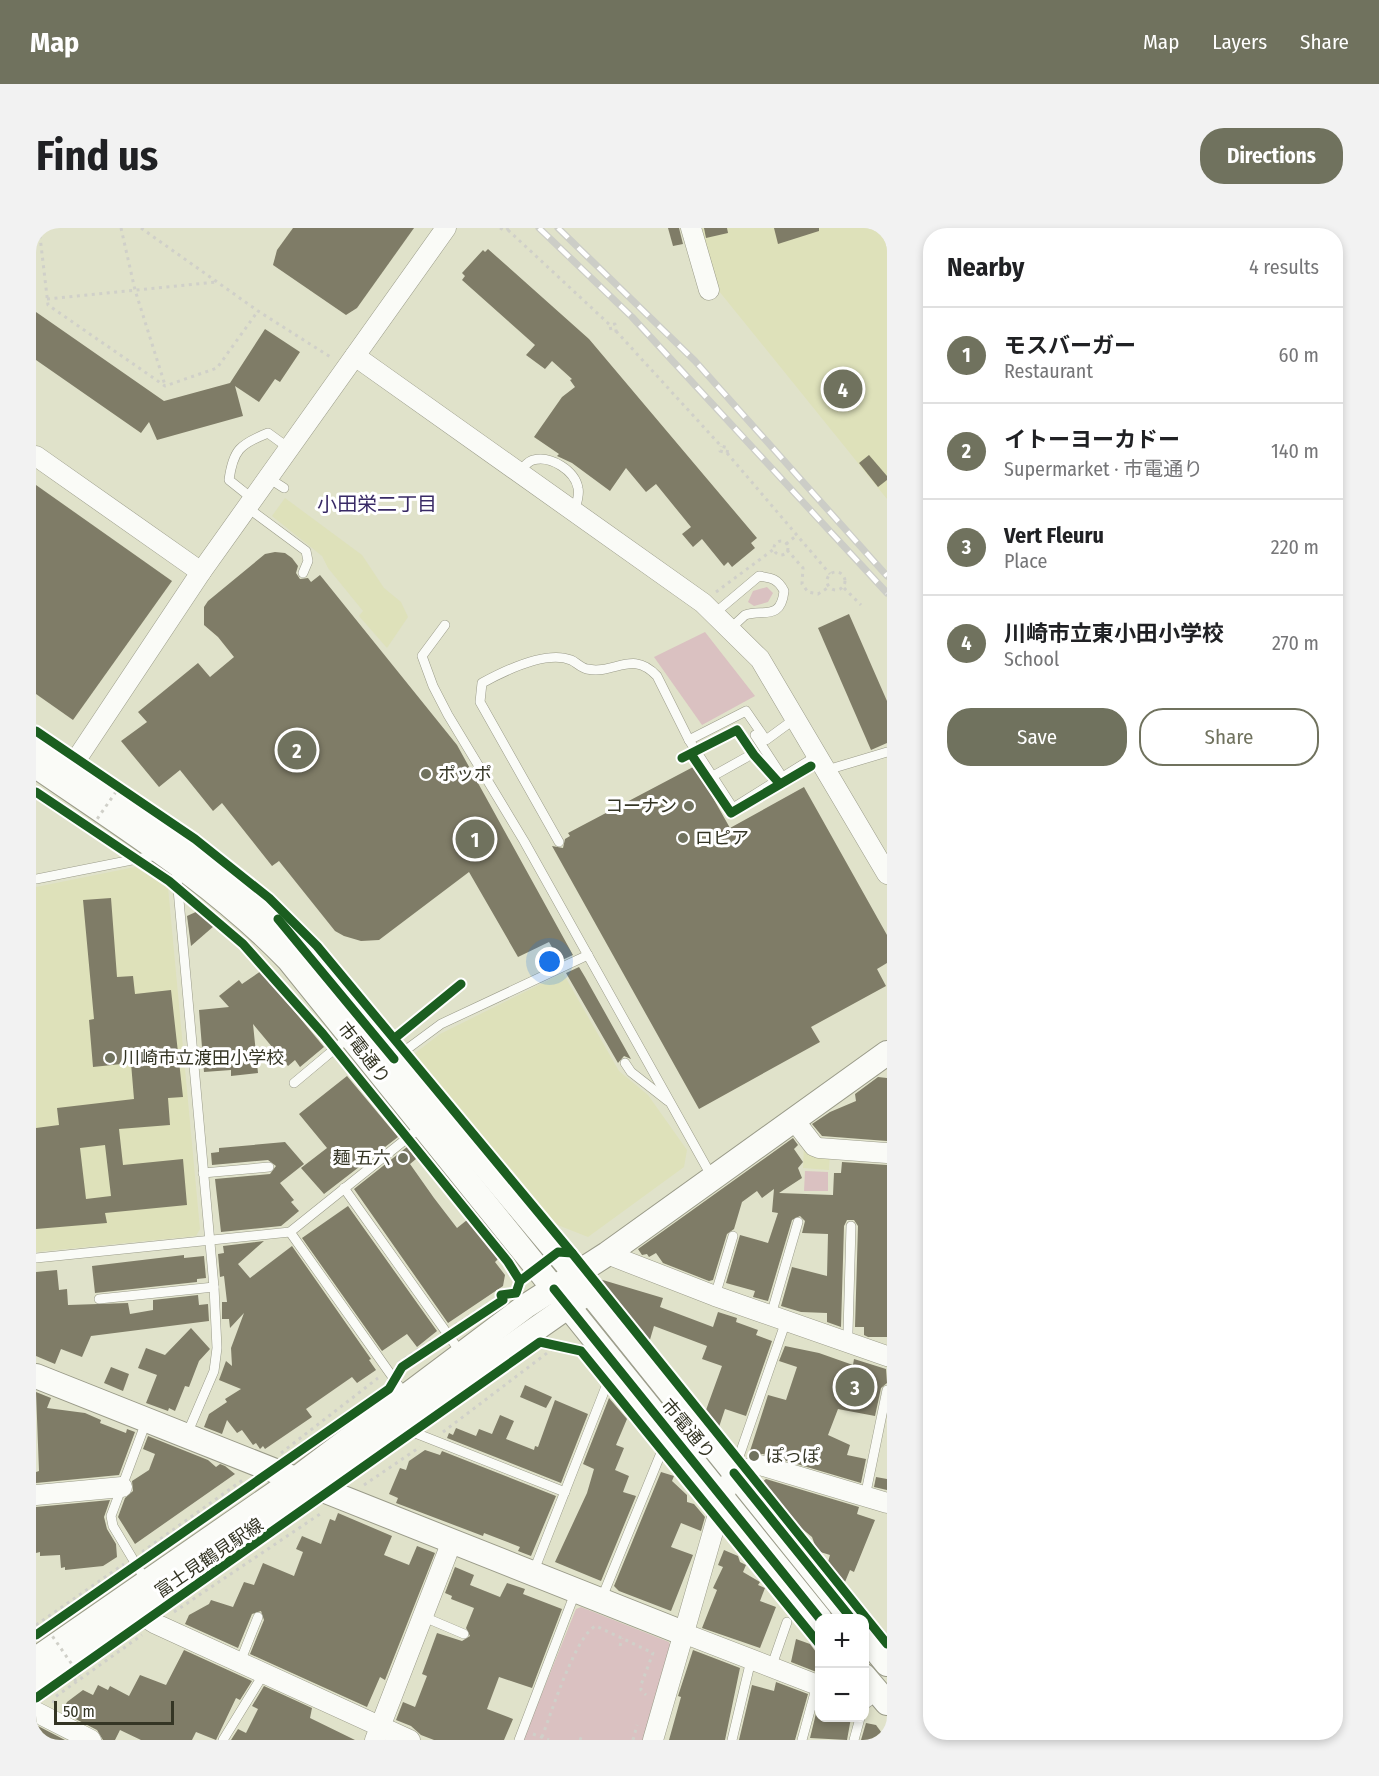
<!DOCTYPE html>
<html lang="en">
<head>
<meta charset="utf-8">
<style>
  body { margin:0; font-family:"Fira Sans Condensed","Noto Sans JP",sans-serif; background:#f2f2f2; color:#202124 }
  .controls { position:absolute; right:18px; bottom:18px; display:grid; overflow:hidden; border-radius:12px; box-shadow:0 3px 9px #0003 }
  .controls button { width:54px; height:54px; display:grid; place-items:center; padding:0; border:0; border-bottom:2px solid #e0e0e0; background:#fff; color:#202124; font:30px sans-serif }
  .scale { position:absolute; left:18px; bottom:15px; width:120px; box-sizing:border-box; padding-left:6px; border:3px solid #343524; border-top:0; font-size:16px; line-height:21px; white-space:nowrap; color:#343524; -webkit-text-stroke:4px #fff; paint-order:stroke }
  .you { position:absolute; left:514px; top:734px; width:21px; height:21px; margin:-15px; border:4px solid #fff; border-radius:50%; background:#1a73e8; box-shadow:0 0 0 9px #1a73e833 }
  .badge { display:grid; place-items:center; width:39px; height:39px; border-radius:50%; background:#70725e; color:#fff; font-size:20px; font-weight:700 }
  .pin { position:absolute; translate:-50% -50%; border:3px solid #fff; box-shadow:0 2px 6px #0006 }
  .list { margin:0; padding:0; list-style:none }
  h2 { display:flex; justify-content:space-between; align-items:center; height:78px; margin:0; padding:0 24px; font-size:26px }
  h2 small { font-size:20px; font-weight:400; color:#757577 }
  .list li { display:grid; grid-template-columns:39px 1fr auto; gap:18px; align-items:center; box-sizing:border-box; height:96px; padding:0 24px; border-top:2px solid #e0e0e0 }
  .list b { display:block; font-size:22px; white-space:nowrap }
  .list p { margin:0; font-size:20px; white-space:nowrap; color:#757577 }
  .list em { font-size:20px; font-style:normal; color:#757577 }
  .actions { display:flex; gap:12px; padding:18px 24px }
  .actions a { flex:1; padding:14px 0; border:2px solid #70725e; border-radius:24px; text-align:center; font-size:21px; color:#70725e }
  .actions .main { background:#70725e; color:#fff }
  .map { position:relative; flex:none; width:851px; height:1512px; overflow:hidden; border-radius:24px }
  header { display:flex; align-items:center; gap:36px; box-sizing:border-box; height:84px; padding:0 30px; background:#70725e; color:#fff }
  header strong { font-size:28px }
  nav { display:flex; gap:33px; margin-inline-start:auto; font-size:21px }
  .intro { display:flex; align-items:center; justify-content:space-between; box-sizing:border-box; height:144px; padding:0 36px }
  h1 { margin:0; font-size:42px }
  .button { padding:15px 27px; border-radius:24px; background:#70725e; color:#fff; font-size:21px; font-weight:700 }
  main { display:flex; gap:36px; padding:0 36px }
  aside { flex:1; background:#fff; border-radius:24px; box-shadow:0 3px 9px #0003 }
  .map>svg:first-child { display:block }
</style>
</head>
<body>
<header>
<strong>Map</strong>
<nav><a>Map</a><a>Layers</a><a>Share</a></nav>
</header>
<div class="intro"><h1>Find us</h1><a class="button">Directions</a></div>
<main>
<div class="map">
<svg width="851" height="1512" viewBox="0 0 851 1512">
  <rect width="100%" height="100%" fill="#e0e2ca"/>
  <g fill="#dee1ba">
    <path d="M660,0H851V271L674,52Z"/>
    <path d="M249,270L326,327L348,360L365,374L372,389L351,420L323,388L327,383L292,340L286,328L236,288Z"/>
    <path d="M99,639L132,659L164,1001L160,1008L0,1024V659Z"/>
    <path d="M527,745L583,843L612,867L651,922L648,939L552,1009L514,994L378,826L404,806Z"/>
    <path d="M768,916L794,925L793,942L767,940Z"/>
  </g>
  <g fill="#dac1c1">
    <path d="M731,359L737,365L732,374L718,378L712,374L717,363Z"/>
    <path d="M669,404L719,468L666,497L618,429Z"/>
    <path d="M769,943L792,944V963H768Z"/>
    <path d="M545,1379L633,1414L635,1420L609,1512H487L540,1381Z"/>
  </g>
  <g fill="#7f7c67" fill-rule="evenodd">
    <path d="M257,0H378L321,80L310,87L237,37L241,22Z"/>
    <path d="M632,0H643L647,16L637,18Z"/>
    <path d="M668,0H691L692,5L670,10Z"/>
    <path d="M738,0H783V3L742,16Z"/>
    <path d="M452,21L553,111L721,310L715,315L719,320L696,339L692,334L688,338L666,311L657,319L646,306L655,299L620,256L610,264L590,240L574,263L536,235L521,228L523,226L498,209L526,169L539,159L534,152L536,151L516,133L509,141L490,127L499,117L426,52L429,48L426,45L447,22L449,24Z"/>
    <path d="M0,84L128,173L194,155L229,101L264,124L244,154L239,151L223,174L199,158L207,188L121,212L113,194L105,205L0,132Z"/>
    <path d="M833,227L851,248V252L842,259L823,235Z"/>
    <path d="M0,257L136,353L37,492L0,466Z"/>
    <path d="M239,324L249,325L256,330L262,338L260,345L264,351L272,350L275,354L284,347L421,517L537,727L524,733L513,714L482,729L433,644L343,712L325,713L308,708L299,703L243,633L236,638L186,575L177,583L144,542L123,559L85,513L111,494L102,484L162,435L174,449L198,429L182,409L168,397V379L172,373L229,326Z"/>
    <path d="M813,386L851,473V515L835,522L782,400Z"/>
    <path d="M659,538L694,600L768,559L851,707V735L841,741L850,758L775,799L784,814L663,881L516,618L527,620L529,611L534,608L532,605Z"/>
    <path d="M75,670L81,749L97,748L99,766L135,762L147,869L132,870L134,897L83,901L87,937L147,931L151,977L69,985L71,995L0,1001V900L23,897L21,880L98,871L95,835L57,839L53,792L58,791L47,672ZM69,917L75,968L50,971L44,920Z"/>
    <path d="M162,683L178,698L155,718L151,688Z"/>
    <path d="M543,739L549,749L595,831L588,828L582,835L530,745Z"/>
    <path d="M225,743L288,819L264,839L259,832L252,838L217,796L222,845L195,848V842L168,844L163,782L193,779L183,768L203,752L206,756Z"/>
    <path d="M311,848L362,909L288,966L265,940L291,920L263,886Z"/>
    <path d="M842,849L851,850V913L786,908L776,896L794,884L820,873L819,866Z"/>
    <path d="M757,910L762,917L758,921L767,934L762,940L766,950L743,965L797,967L798,945H805L806,934L851,937V1109H832L828,1107V1099H819L822,998L818,992H811L808,998L805,1099L791,1094V1085L765,1084L745,1078L756,1039L791,1048L792,1006L766,1005L769,993L764,988L756,992L732,1073L717,1069L719,1063L690,1055L704,1007L732,1015L742,985L736,984L738,961L726,970L721,963L706,974L698,1001L691,1006L677,1052L673,1053L627,1035L620,1025L613,1029L611,1026L606,1027L602,1021Z"/>
    <path d="M249,914L268,936L244,955L258,972L255,974L263,983L245,998L185,1004L179,951L234,946L240,938L232,932L176,937L175,925L183,924V920Z"/>
    <path d="M371,919L380,931L374,936L398,970L421,1000L431,992L462,1031L459,1034L469,1047L467,1058L412,1095L318,961Z"/>
    <path d="M312,978L401,1103L381,1119L371,1106L346,1123L266,1010Z"/>
    <path d="M228,1013L202,1036L214,1050L256,1018L335,1131L333,1132L340,1142L321,1155L316,1149L270,1181L276,1189L229,1221L227,1218L224,1221L220,1215L217,1217L206,1202L201,1205L191,1192L186,1206L168,1199L173,1186L191,1174L189,1171L205,1161L183,1152L190,1133L196,1138L195,1120L208,1085L194,1100L193,1091H186V1074H191L188,1048L184,1049L182,1026L188,1025L187,1018Z"/>
    <path d="M148,1027V1030L168,1028L170,1050L161,1051V1054L59,1065L56,1038Z"/>
    <path d="M21,1042L23,1062L31,1061L32,1077L92,1075L94,1086L117,1082V1072L162,1067L163,1077L172,1076L173,1093L55,1108L46,1129L25,1121L19,1136L0,1128V1044Z"/>
    <path d="M560,1050L627,1070L624,1079L677,1099L682,1084L701,1090L700,1094L722,1102L720,1107L736,1113L710,1188L689,1181L683,1199L670,1182L686,1138L666,1131L671,1118L618,1098L613,1115Z"/>
    <path d="M155,1100L174,1121L163,1133L153,1159L149,1158L139,1183L133,1180L132,1183L110,1175L121,1147L102,1140L110,1120L129,1127Z"/>
    <path d="M749,1118L783,1125L817,1137L818,1131L850,1141L851,1155L845,1160L839,1188L802,1181L792,1207L814,1217L811,1227L830,1231L825,1255L727,1226H713L732,1167L750,1172L761,1139L743,1133Z"/>
    <path d="M75,1139L93,1146L87,1163L68,1155Z"/>
    <path d="M489,1157L516,1169L510,1180L484,1169Z"/>
    <path d="M0,1164L15,1170L11,1180L49,1185L65,1192L64,1195L90,1205L91,1201L99,1204L83,1247L0,1255V1244L3,1243Z"/>
    <path d="M573,1170L591,1191L580,1217L588,1220L579,1242L593,1248L587,1264L600,1268L565,1353L519,1334L551,1265L558,1241L547,1236Z"/>
    <path d="M519,1172L552,1186L525,1255L411,1210L413,1205L417,1207L420,1200L440,1208L443,1201L456,1206L464,1187L478,1193L470,1211L498,1222L499,1218L502,1219Z"/>
    <path d="M112,1208L172,1232L180,1239L184,1236L189,1238L199,1246L99,1316L82,1289L89,1270L97,1263L96,1253L113,1242L119,1226L107,1221Z"/>
    <path d="M389,1222L404,1227L406,1223L520,1268L495,1328L482,1323L484,1319L448,1305L447,1308L360,1275L362,1270L353,1266L364,1240L370,1242L373,1233Z"/>
    <path d="M625,1244L638,1248L636,1253L651,1267V1274L658,1276L669,1289L665,1303L645,1295L635,1319L657,1327L635,1383L583,1363L578,1358Z"/>
    <path d="M840,1249L851,1251V1262L838,1259Z"/>
    <path d="M730,1251L823,1279L821,1286L839,1292L818,1344L814,1342L809,1354L792,1334L794,1327L781,1323L776,1309L758,1294L739,1271L726,1254Z"/>
    <path d="M74,1272L68,1289L71,1301L80,1316L81,1329L67,1338L29,1342V1339L25,1340L24,1327L4,1328V1324L0,1325V1279Z"/>
    <path d="M302,1285L356,1308L348,1327L373,1337L381,1318L399,1325L349,1452L344,1449L331,1479L214,1426L228,1392L225,1383L216,1386L202,1420L149,1396L153,1387L173,1376L175,1372L197,1379L208,1354L218,1357L227,1335L258,1348L267,1324L260,1321L266,1308L285,1316L294,1291L299,1293Z"/>
    <path d="M688,1322L702,1328L704,1334L710,1337L707,1344L724,1354L722,1357L729,1360L724,1373L740,1379L724,1420L666,1400L681,1362L677,1360L687,1339L682,1337Z"/>
    <path d="M419,1339L438,1347L434,1357L464,1369L471,1355L489,1361L487,1366L526,1381L496,1460L463,1449L451,1481L477,1491L468,1512H398L385,1507L375,1498L360,1492L367,1474L379,1479L391,1448L386,1446L401,1405L426,1413L434,1408L430,1400L438,1380L415,1371L416,1368L409,1365Z"/>
    <path d="M760,1411L774,1416L783,1428V1445L755,1434Z"/>
    <path d="M148,1422L216,1453L204,1472L200,1470L180,1512L160,1504L156,1512H105L84,1502L79,1512H67L61,1502L26,1484L31,1474L47,1462L57,1467L62,1457L72,1462L74,1458L93,1468L104,1447L130,1457Z"/>
    <path d="M657,1422L704,1440L689,1512H633L645,1469L642,1468Z"/>
    <path d="M740,1454L772,1466L759,1512H703L716,1457L738,1463Z"/>
    <path d="M228,1458L276,1480L274,1490L319,1512H195L202,1501L210,1505L222,1481L216,1478Z"/>
    <path d="M783,1473V1490H815L811,1512L774,1510Z"/>
    <path d="M830,1495L840,1497L851,1512H825Z"/>
    <path d="M0,1498H2L29,1512H0Z"/>
  </g>
  <g fill="none" stroke-linecap="round" stroke-linejoin="round">
    <defs>
      <g id="service">
        <path d="M482,244C487,240 492,233 497,232C515,227 539,243 542,260C544,267 540,277 538,284"/>
        <path d="M234,251L248,260"/>
        <path d="M218,272L193,252C197,222 204,216 232,205L254,221"/>
        <path d="M212,280L270,323L272,333L267,345"/>
        <path d="M679,385L723,348C736,350 742,351 748,363C745,393 727,381 709,387L695,400"/>
        <path d="M409,397L386,428L397,458L412,487L488,613L676,949"/>
        <path d="M719,507L747,550"/>
        <path d="M653,512L710,483L730,512L760,490"/>
        <path d="M791,542L851,524"/>
        <path d="M677,548L711,529"/>
        <path d="M523,614L444,474L446,455C468,443 510,422 535,432C540,434 545,440 551,441C579,447 596,421 621,448L653,512L697,580L782,527"/>
        <path d="M140,639L178,1059L181,1120L178,1143L151,1206"/>
        <path d="M0,651L121,627"/>
        <path d="M359,830L405,796L552,727"/>
        <path d="M589,835L595,844L632,873"/>
        <path d="M258,855L313,809"/>
        <path d="M167,945L233,939"/>
        <path d="M308,960L425,1125"/>
        <path d="M254,1004L370,1168"/>
        <path d="M0,1030L254,1004L385,899"/>
        <path d="M679,1068L697,1008"/>
        <path d="M63,1071L178,1059"/>
        <path d="M735,1087L762,994"/>
        <path d="M809,1113L812,1104L815,998"/>
        <path d="M364,1199L529,1264"/>
        <path d="M699,1240L750,1093"/>
        <path d="M829,1269L851,1162"/>
        <path d="M497,1345L571,1156L584,1146"/>
        <path d="M110,1353L77,1298L75,1288L110,1194"/>
        <path d="M565,1372L625,1225L638,1212"/>
        <path d="M388,1389L428,1406"/>
        <path d="M204,1434L222,1389"/>
        <path d="M735,1440L751,1394"/>
        <path d="M187,1512L227,1447"/>
        <path d="M483,1512L539,1365"/>
        <path d="M696,1512L715,1432"/>
        <path d="M766,1512L781,1457"/>
        <path d="M818,1512L824,1490"/>
      </g>
      <g id="minor">
        <path d="M655,0L673,62"/>
        <path d="M319,128L667,375L724,431L851,646"/>
        <path d="M0,228L165,344"/>
        <path d="M36,538L165,344L410,0"/>
        <path d="M758,892L778,918L783,920L851,925"/>
        <path d="M571,1026L679,1068L851,1128"/>
        <path d="M0,1267L86,1259"/>
        <path d="M102,1379L112,1391L120,1396L374,1512"/>
        <path d="M647,1405L784,1458"/>
        <path d="M828,1470H829"/>
        <path d="M0,1484L55,1512"/>
        <path d="M339,1512L416,1313"/>
        <path d="M617,1512L687,1269L698,1245L724,1237L851,1275"/>
      </g>
      <g id="tertiary">
        <path d="M0,515L189,645L246,695L540,1047L815,1390"/>
        <path d="M0,538C87,598 179,655 253,732L784,1391"/>
        <path d="M0,1148L647,1405"/>
        <path d="M828,1408L851,1436"/>
        <path d="M0,1431L260,1251L490,1078L571,1026L851,825"/>
        <path d="M828,1448L851,1475"/>
        <path d="M0,1453L544,1070"/>
      </g>
    </defs>
    <use href="#service" stroke="#9a9b89" stroke-width="10"/>
    <use href="#minor" stroke="#9a9b89" stroke-width="21"/>
    <use href="#tertiary" stroke="#9a9b89" stroke-width="26"/>
    <g stroke="#d0d0c9" stroke-width="3" stroke-dasharray="3 4.5" stroke-linecap="butt">
      <path d="M3,0L12,77L129,158L181,140L222,83"/>
      <path d="M85,0L99,62L129,157"/>
      <path d="M105,0L222,83L296,130"/>
      <path d="M464,0L469,3L473,0"/>
      <path d="M472,2L574,97L579,96L580,103H575L574,97"/>
      <path d="M11,71L180,54"/>
      <path d="M580,103L685,218L692,220L691,225L684,223L685,218"/>
      <path d="M691,225L794,346"/>
      <circle cx="745" cy="320" r="7"/>
      <path d="M750,316L761,307"/>
      <path d="M751,322L767,340L766,356L772,364L782,366L793,359"/>
      <circle cx="800" cy="353" r="9"/>
      <path d="M808,360L825,377"/>
      <path d="M680,364L738,321"/>
      <path d="M419,1097L465,1067"/>
      <path d="M362,1135L399,1110"/>
      <path d="M407,1204L515,1122L516,1116"/>
      <path d="M245,1225L342,1150"/>
      <path d="M328,1257L384,1219"/>
      <path d="M106,1324L208,1251"/>
      <path d="M138,1384L287,1284"/>
      <path d="M0,1397L88,1336"/>
      <path d="M0,1402L8,1396"/>
      <path d="M584,1418L586,1410"/>
      <path d="M38,1453L44,1448"/>
      <path d="M17,1475L19,1469L106,1407"/>
      <path d="M497,1506L513,1512"/>
      <path d="M506,1509C515,1486 540,1406 560,1398L617,1425L605,1457V1462L610,1467"/>
      <path d="M544,1512L546,1507"/>
      <path d="M597,1512L601,1497"/>
    </g>
    <use href="#service" stroke="#fafbf7" stroke-width="9"/>
    <use href="#minor" stroke="#fafbf7" stroke-width="20"/>
    <use href="#tertiary" stroke="#fafbf7" stroke-width="24"/>
    <defs>
      <g id="rail">
        <path d="M503,0L596,89L851,365"/>
        <path d="M522,0L659,133L851,348"/>
      </g>
    </defs>
    <use href="#rail" stroke="#cccdc7" stroke-width="7"/>
    <use href="#rail" stroke="#fff" stroke-width="4.5" stroke-dasharray="14" stroke-linecap="butt"/>
    <g stroke="#d0d0c9" stroke-width="3" stroke-dasharray="3 4.5" stroke-linecap="butt">
      <path d="M57,597L86,555"/>
      <path d="M8,1396L44,1448"/>
    </g>
    <defs>
      <g id="cycleway">
        <path d="M0,503L159,611L233,670L281,718L536,1025L851,1416"/>
        <path d="M655,526L695,585L775,538"/>
        <path d="M646,530L701,502L718,527L744,556"/>
        <path d="M0,564L133,653L207,716L287,806L472,1034L484,1053"/>
        <path d="M242,691L358,831"/>
        <path d="M359,810L425,756"/>
        <path d="M518,1061L784,1391"/>
        <path d="M698,1245L815,1390"/>
        <path d="M0,1407L353,1161L366,1139L467,1072L465,1067L480,1065L484,1053L522,1024L536,1025"/>
        <path d="M0,1470L504,1114L545,1123L784,1417"/>
      </g>
    </defs>
    <use href="#cycleway" stroke="#fff" stroke-width="13"/>
    <use href="#cycleway" stroke="#1b5e20" stroke-width="9"/>
  </g>
  <g fill="#70725e" stroke="#fff" stroke-width="2">
    <circle cx="390" cy="546" r="6"/>
    <circle cx="653" cy="578" r="6"/>
    <circle cx="647" cy="610" r="6"/>
    <circle cx="74" cy="830" r="6"/>
    <circle cx="367" cy="930" r="6"/>
    <circle cx="718" cy="1228" r="6"/>
  </g>
  <g text-anchor="middle" stroke-width="6" stroke-linejoin="round" paint-order="stroke">
    <g font-size="18" fill="#343524" stroke="#fff" text-anchor="start">
      <text x="402" y="552">ポッポ</text>
      <text x="641" y="584" text-anchor="end">コーナン</text>
      <text x="659" y="616">ロピア</text>
      <text x="86" y="836">川崎市立渡田小学校</text>
      <text x="355" y="936" text-anchor="end">麺 五六</text>
      <text x="730" y="1234">ぽっぽ</text>
    </g>
    <g font-size="18" fill="#343524" stroke="#fff">
      <text transform="translate(328 825) rotate(52)" y="6">市電通り</text>
      <text transform="translate(652 1201) rotate(50)" y="6">市電通り</text>
      <text transform="translate(173 1330) rotate(-34)" y="6">富士見鶴見駅線</text>
    </g>
    <g font-size="20" fill="#392a66" stroke="#fff">
      <text x="341" y="283">小田栄二丁目</text>
    </g>
  </g>
</svg>
<div class="controls">
<button>+</button>
<button>−</button>
</div>
<div class="scale">50 m</div>
<div class="you"></div>
<div class="pin badge" style="left:439px;top:611px">1</div>
<div class="pin badge" style="left:261px;top:522px">2</div>
<div class="pin badge" style="left:819px;top:1159px">3</div>
<div class="pin badge" style="left:807px;top:161px">4</div>
</div>
<aside>
<h2>Nearby<small>4 results</small></h2>
<ul class="list">
<li><span class="badge">1</span><div><b>モスバーガー</b><p>Restaurant</p></div><em>60 m</em></li>
<li><span class="badge">2</span><div><b>イトーヨーカドー</b><p>Supermarket · 市電通り</p></div><em>140 m</em></li>
<li><span class="badge">3</span><div><b>Vert Fleuru</b><p>Place</p></div><em>220 m</em></li>
<li><span class="badge">4</span><div><b>川崎市立東小田小学校</b><p>School</p></div><em>270 m</em></li>
</ul>
<div class="actions"><a class="main">Save</a><a>Share</a></div>
</aside>
</main>
</body>
</html>
